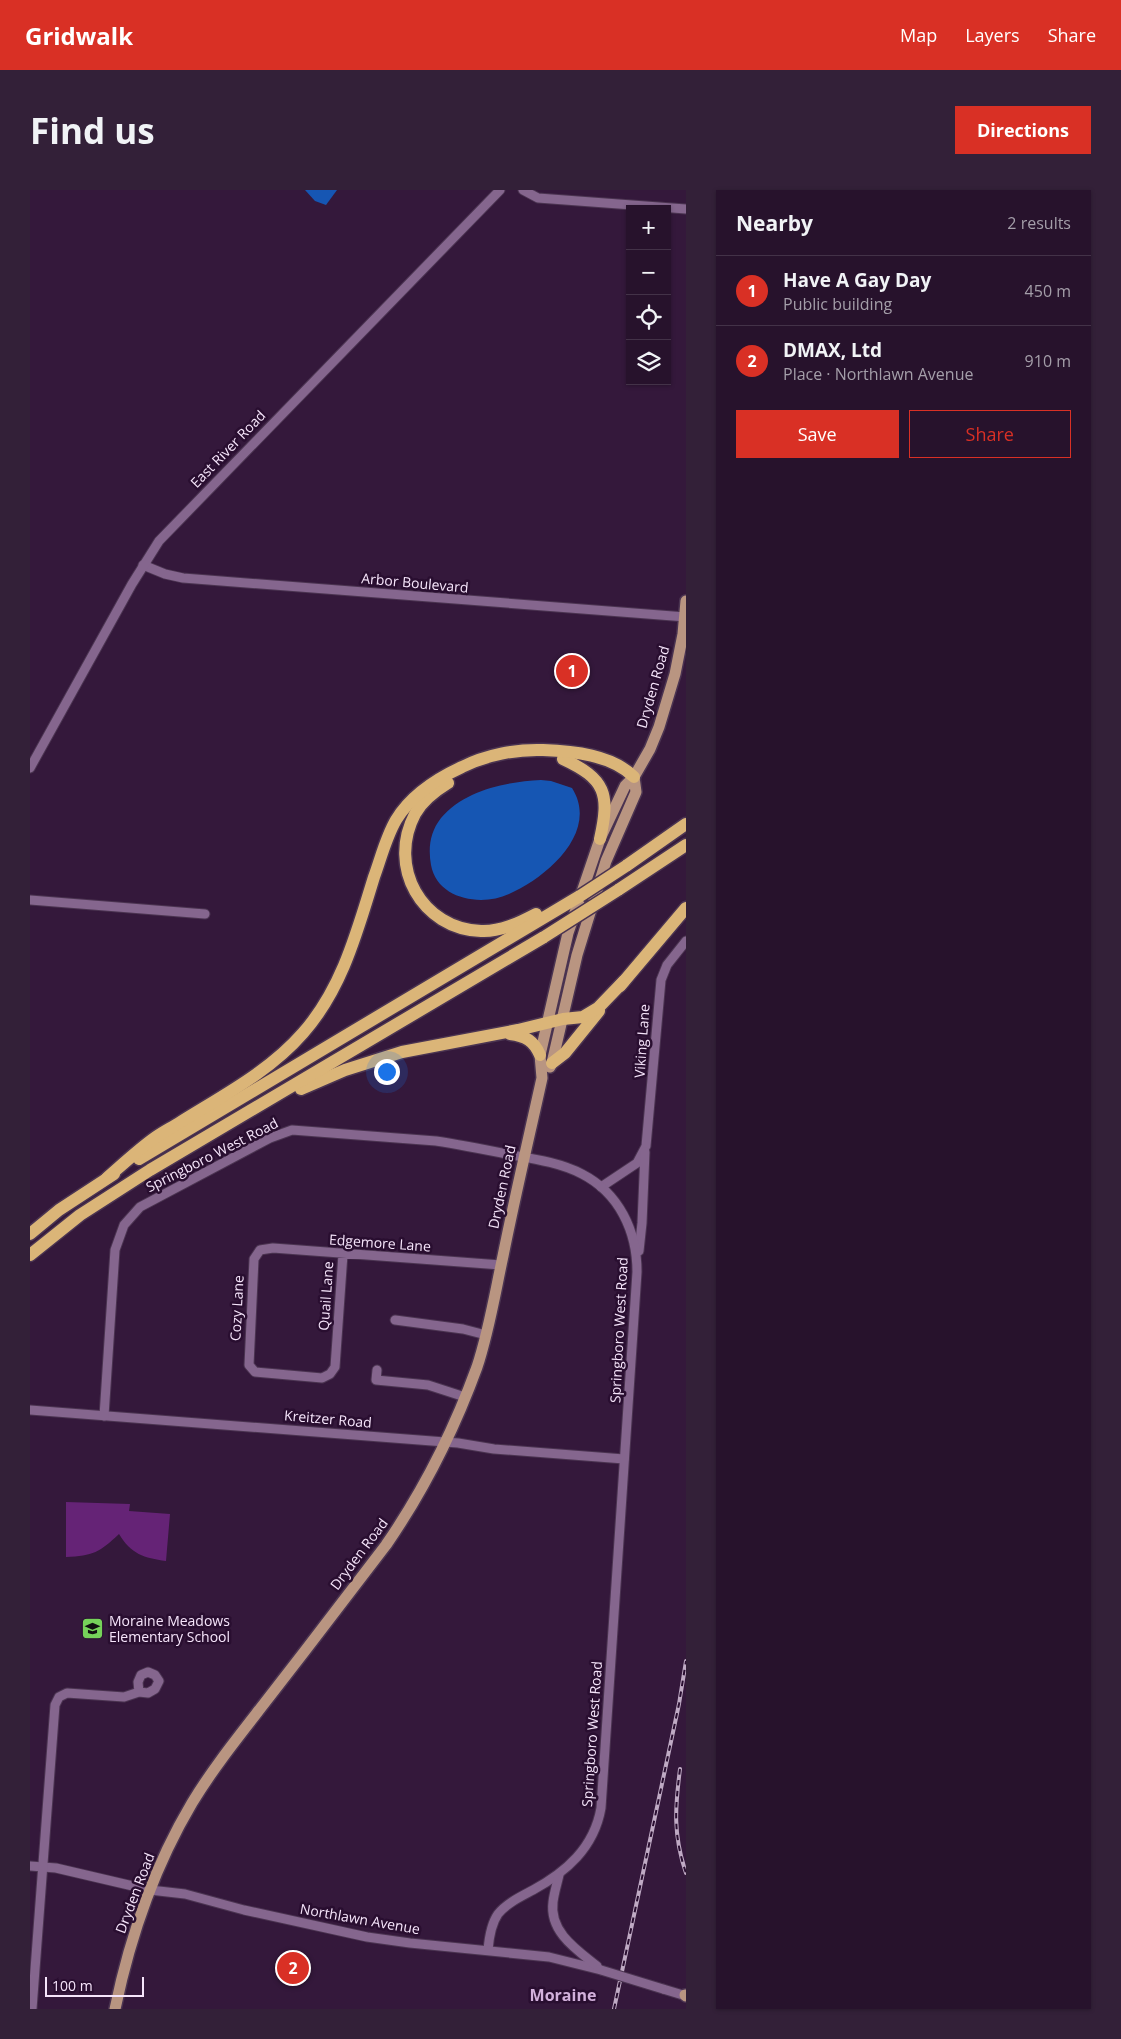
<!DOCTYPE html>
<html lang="en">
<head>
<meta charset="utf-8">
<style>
  body { margin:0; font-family:"Open Sans",sans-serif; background:#332038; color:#f1f3f6 }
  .controls { position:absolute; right:15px; top:15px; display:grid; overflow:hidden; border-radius:0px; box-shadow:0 1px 4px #0004 }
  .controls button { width:45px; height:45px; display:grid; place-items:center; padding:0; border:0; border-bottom:1px solid #433248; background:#27122c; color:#f1f3f6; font:25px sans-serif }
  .scale { position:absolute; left:15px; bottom:12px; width:99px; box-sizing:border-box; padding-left:5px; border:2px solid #f6e5fb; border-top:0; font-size:14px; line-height:18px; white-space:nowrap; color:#f6e5fb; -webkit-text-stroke:4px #290e30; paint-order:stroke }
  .you { position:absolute; left:356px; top:881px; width:18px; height:18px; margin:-12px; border:4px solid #fff; border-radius:50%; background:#1a73e8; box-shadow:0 0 0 8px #1a73e833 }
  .badge { display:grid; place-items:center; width:32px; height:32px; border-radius:50%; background:#d93025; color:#fff; font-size:16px; font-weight:700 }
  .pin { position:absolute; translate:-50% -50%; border:2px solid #fff; box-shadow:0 1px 5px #0006 }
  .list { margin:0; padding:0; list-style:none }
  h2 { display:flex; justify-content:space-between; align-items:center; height:65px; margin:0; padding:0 20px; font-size:21px }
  h2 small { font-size:16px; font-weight:400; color:#a49ea9 }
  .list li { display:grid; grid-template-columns:32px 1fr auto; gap:15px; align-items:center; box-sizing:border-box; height:70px; padding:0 20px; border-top:1px solid #433248 }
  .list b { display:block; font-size:19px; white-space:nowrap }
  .list p { margin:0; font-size:16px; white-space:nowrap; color:#a49ea9 }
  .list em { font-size:16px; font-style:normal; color:#a49ea9 }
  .actions { display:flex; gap:10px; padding:15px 20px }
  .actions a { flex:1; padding:11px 0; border:1px solid #d93025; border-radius:0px; text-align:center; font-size:18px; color:#d93025 }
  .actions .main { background:#d93025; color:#fff }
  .icon { flex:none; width:28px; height:28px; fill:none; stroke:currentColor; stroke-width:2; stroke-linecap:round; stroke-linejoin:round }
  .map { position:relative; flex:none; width:656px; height:1819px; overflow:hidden; border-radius:0px }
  header { display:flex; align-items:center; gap:30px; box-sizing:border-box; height:70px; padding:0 25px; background:#d93025; color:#fff }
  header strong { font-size:24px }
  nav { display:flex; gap:28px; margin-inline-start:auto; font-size:18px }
  .intro { display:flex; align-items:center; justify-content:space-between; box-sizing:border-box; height:120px; padding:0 30px }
  h1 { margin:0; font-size:35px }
  .button { padding:12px 22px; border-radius:0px; background:#d93025; color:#fff; font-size:18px; font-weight:700 }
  main { display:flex; gap:30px; padding:0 30px }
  aside { flex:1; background:#27122c; border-radius:0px; box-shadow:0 1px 4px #0004 }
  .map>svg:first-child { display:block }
</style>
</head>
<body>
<header>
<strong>Gridwalk</strong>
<nav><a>Map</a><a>Layers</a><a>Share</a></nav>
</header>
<div class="intro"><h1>Find us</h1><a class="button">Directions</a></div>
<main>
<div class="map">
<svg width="656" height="1819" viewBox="0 0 656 1819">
  <rect width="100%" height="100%" fill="#34183b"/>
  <path fill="#652376" d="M36,1312L100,1314L99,1321L140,1324L136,1371C114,1368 101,1364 89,1344C70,1362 63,1366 36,1367Z"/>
  <g fill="#1656b3">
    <path d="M275,0H307L296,15L285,11Z"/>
    <path d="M511,590L521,591L542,598C570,642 516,688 479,704C451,717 407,709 401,675C398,658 400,642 411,628C435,600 475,592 511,590Z"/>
  </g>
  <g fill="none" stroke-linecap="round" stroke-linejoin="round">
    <defs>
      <g id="minor">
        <path d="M493,0L508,8L656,19"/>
        <path d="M113,375L135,384L153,388L656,427"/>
        <path d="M0,578L102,394L129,351L470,0"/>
        <path d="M0,710L175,724"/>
        <path d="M571,997L607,973L616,956L631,790L637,775L656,751"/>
        <path d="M609,1061L612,1033L615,962"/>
        <path d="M313,1064L305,1177L300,1184L292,1188L225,1182L219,1175L224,1069L230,1060L243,1058L471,1075"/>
        <path d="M365,1130L433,1139L456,1145"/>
        <path d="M347,1180L346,1190L398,1195L435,1207"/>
        <path d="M0,1220L428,1253L464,1259L594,1269"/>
        <path d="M74,1226L85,1060L94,1035L110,1017L240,948L262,940L406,951C432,955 457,960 482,965C505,969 531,973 552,984C589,1003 607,1041 607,1082L571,1618C564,1658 536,1682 503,1700C490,1707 477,1713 468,1724C461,1734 459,1748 458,1760"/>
        <path d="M0,1676L26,1678L120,1700L155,1704L214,1720L337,1747L380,1753L519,1767L571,1780"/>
        <path d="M529,1685C527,1694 524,1703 523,1712C519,1742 547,1760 567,1776"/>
        <path d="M633,1799L656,1806"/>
        <path d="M2,1819L25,1515L29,1507L37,1503L94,1507L109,1502L118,1503L125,1499L129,1491L125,1485L118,1482L111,1485L108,1492L109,1502"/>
      </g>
      <g id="major">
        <path d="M520,877L522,873L547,765L576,671L606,602L604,587"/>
        <path d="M655,1805L656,1806"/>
        <path d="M85,1819C100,1747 124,1677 162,1613C185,1575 213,1541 240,1506C279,1456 317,1406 356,1355C394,1300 424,1240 447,1177C459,1141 465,1103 473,1066C485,1006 499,947 512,888L510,865L538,743L570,649L595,596L604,587L620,559L629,537L645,484L653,444L656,411"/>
      </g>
      <g id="highway">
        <path d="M533,569C576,589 580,604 570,649"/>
        <path d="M418,593C405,601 392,611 385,624C357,677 392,739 451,741C470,742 489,733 506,724"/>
        <path d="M596,676L656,634"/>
        <path d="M588,700L656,655"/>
        <path d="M590,796L656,718"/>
        <path d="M480,844C496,846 504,851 510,865"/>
        <path d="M522,873L535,863L569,821"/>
        <path d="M271,899L315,880L372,862L488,840L533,829L553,827L568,818L594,791"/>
        <path d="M109,969L550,706"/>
        <path d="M77,988C93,974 109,959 126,947C133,942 141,938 149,933C192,906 239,882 273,843C312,799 327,742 344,687C351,668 356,647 366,630C381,605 406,589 432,577C456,565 486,559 513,560C543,561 582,565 604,587"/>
        <path d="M0,1044L29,1020L84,984"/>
        <path d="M0,1065L50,1025L120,980L514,747"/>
      </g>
    </defs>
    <use href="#minor" stroke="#4b3451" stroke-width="11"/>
    <use href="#major" stroke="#4b3451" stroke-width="14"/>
    <use href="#highway" stroke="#4b3451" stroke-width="15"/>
    <use href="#minor" stroke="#85668e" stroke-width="9"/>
    <use href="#major" stroke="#b99581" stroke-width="11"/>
    <use href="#highway" stroke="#dbb578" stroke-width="12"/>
    <defs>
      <g id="rail">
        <path d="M650,1579C645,1618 643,1645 656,1683"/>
        <path d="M584,1819L649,1514L656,1471"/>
      </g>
    </defs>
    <use href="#rail" stroke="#bfaac4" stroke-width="4"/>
    <use href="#rail" stroke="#290e30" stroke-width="2" stroke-dasharray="5.5" stroke-linecap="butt"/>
    <defs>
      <path id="minor-bridge" d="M571,1780L633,1799"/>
      <g id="highway-bridge">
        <path d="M550,706L596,676"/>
        <path d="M514,747L588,700"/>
      </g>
    </defs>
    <use href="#minor-bridge" stroke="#4b3451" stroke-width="11" stroke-linecap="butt"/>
    <use href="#highway-bridge" stroke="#4b3451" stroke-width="15" stroke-linecap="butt"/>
    <use href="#minor-bridge" stroke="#85668e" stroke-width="9"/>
    <use href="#highway-bridge" stroke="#dbb578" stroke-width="12"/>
  </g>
  <defs>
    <symbol id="school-square" viewBox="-11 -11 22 22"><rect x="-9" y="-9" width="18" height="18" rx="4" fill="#76d25a" stroke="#290e30"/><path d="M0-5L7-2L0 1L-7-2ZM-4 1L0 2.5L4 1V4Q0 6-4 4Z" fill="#111"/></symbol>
  </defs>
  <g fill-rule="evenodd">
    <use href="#school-square" x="50" y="1426" width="25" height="25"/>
  </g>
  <g text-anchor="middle" stroke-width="5" stroke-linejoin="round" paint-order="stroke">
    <g font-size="14" fill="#f6e5fb" stroke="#290e30">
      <text transform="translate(198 259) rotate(-46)" y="5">East River Road</text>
      <text transform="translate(385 393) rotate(5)" y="5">Arbor Boulevard</text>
      <text transform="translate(623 497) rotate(-74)" y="5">Dryden Road</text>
      <text transform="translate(612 851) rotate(-86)" y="5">Viking Lane</text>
      <text transform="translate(182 965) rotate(-27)" y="5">Springboro West Road</text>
      <text transform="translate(472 997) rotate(-78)" y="5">Dryden Road</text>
      <text transform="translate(350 1053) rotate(4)" y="5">Edgemore Lane</text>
      <text transform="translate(296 1106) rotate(-86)" y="5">Quail Lane</text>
      <text transform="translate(207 1118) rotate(-87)" y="5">Cozy Lane</text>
      <text transform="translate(589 1140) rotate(-87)" y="5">Springboro West Road</text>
      <text transform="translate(298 1229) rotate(5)" y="5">Kreitzer Road</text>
      <text transform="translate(329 1364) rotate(-53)" y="5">Dryden Road</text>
      <text transform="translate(562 1544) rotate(-86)" y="5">Springboro West Road</text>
      <text transform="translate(105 1703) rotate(-69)" y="5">Dryden Road</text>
      <text transform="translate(330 1729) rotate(10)" y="5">Northlawn Avenue</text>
    </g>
    <g font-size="14" fill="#f6e5fb" stroke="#290e30" text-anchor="start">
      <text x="79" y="1436">Moraine Meadows<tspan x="79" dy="16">Elementary School</tspan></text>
    </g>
    <g font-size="16" font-weight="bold" fill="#d3b1dc" stroke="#290e30">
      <text x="533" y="1811">Moraine</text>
    </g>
  </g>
</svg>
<div class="controls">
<button>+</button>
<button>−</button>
<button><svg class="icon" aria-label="locate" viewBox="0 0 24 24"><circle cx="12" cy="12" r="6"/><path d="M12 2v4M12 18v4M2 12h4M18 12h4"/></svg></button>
<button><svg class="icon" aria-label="layers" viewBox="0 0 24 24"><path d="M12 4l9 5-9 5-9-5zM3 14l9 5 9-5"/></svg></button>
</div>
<div class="scale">100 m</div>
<div class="you"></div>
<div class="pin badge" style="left:542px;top:481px">1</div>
<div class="pin badge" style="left:263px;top:1778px">2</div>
</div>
<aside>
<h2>Nearby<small>2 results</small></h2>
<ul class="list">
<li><span class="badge">1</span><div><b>Have A Gay Day</b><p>Public building</p></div><em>450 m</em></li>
<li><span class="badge">2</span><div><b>DMAX, Ltd</b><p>Place · Northlawn Avenue</p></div><em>910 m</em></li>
</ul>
<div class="actions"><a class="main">Save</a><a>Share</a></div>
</aside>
</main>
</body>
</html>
